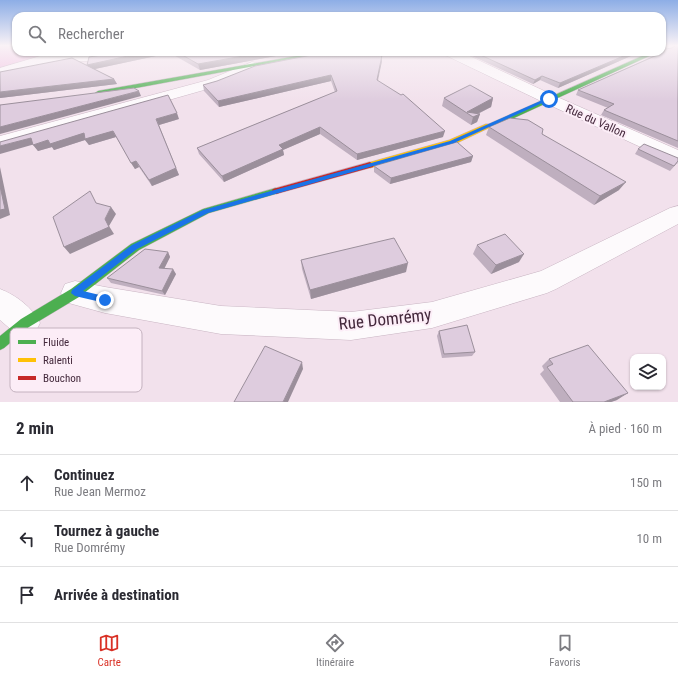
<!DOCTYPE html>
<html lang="fr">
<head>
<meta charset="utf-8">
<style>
  body { margin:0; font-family:"Roboto Condensed",sans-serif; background:#f7f7f7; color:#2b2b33 }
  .controls { position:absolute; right:12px; bottom:12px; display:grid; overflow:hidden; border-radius:8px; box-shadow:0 1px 3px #0004 }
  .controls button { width:36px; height:36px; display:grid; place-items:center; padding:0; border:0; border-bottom:1px solid #e1e1e2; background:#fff; color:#2b2b33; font:20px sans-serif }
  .stop { position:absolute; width:12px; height:12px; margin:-9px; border:3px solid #1a73e8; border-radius:50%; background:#fff }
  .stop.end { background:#1a73e8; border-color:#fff; box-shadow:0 1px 4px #0008 }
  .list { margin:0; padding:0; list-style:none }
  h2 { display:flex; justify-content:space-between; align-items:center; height:52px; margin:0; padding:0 16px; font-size:17px }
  h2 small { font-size:13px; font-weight:400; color:#7c7c81 }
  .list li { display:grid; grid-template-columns:26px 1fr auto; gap:12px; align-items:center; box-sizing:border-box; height:56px; padding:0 16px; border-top:1px solid #e1e1e2 }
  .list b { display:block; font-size:15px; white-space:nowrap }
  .list p { margin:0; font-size:13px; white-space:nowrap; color:#7c7c81 }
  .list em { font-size:13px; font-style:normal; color:#7c7c81 }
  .icon { flex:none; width:22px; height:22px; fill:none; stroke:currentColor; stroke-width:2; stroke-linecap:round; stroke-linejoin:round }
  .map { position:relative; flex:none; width:678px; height:402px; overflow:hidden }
  .search { position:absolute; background:#fff; box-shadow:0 1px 3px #0004; left:12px; right:12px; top:12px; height:44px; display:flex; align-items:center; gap:10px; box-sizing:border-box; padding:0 14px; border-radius:12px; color:#7c7c81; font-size:15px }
  .sheet { height:220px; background:#fff }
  nav { display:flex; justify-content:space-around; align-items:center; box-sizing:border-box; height:56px; border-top:1px solid #e1e1e2; background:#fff; font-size:11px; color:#7c7c81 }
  nav a { display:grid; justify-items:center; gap:2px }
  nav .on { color:#d93025 }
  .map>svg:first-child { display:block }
</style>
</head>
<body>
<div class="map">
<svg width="678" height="402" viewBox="0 0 678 402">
  <rect width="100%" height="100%" fill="#f2e1ec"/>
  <path fill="#f1bde1" d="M0,45H16V52H52L0,68Z"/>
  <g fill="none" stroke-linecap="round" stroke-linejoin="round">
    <defs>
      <g id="street">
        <path d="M662,45H676C673,50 665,54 658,52H662Z"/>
        <path d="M54,52H70V54L131,52L129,55L95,61L51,62L0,76V68Z"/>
        <path d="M443,52H461L555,96L678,150V163L671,161L543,102L445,55Z"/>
        <path d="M252,62L257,63L259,66L257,69L218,86L0,148V136L208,80Z"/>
        <path d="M678,206V224L556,289L547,293L432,328L351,340L221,334L105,313L65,302L61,293L65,284L75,281L105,287L221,306L351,312L432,302L541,271L670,208Z"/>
        <path d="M0,289C16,295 33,308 40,323L35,333L25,337L15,333L0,320Z"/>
      </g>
      <g id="fast">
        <path d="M319,52H331L98,95L95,93L98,91Z"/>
        <path d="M651,52H658L492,128H486L485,126Z"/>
        <path d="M276,188L280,191L279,193L209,213L139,250L79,297L29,327L4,348L0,350V336L21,319L71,289L131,244L203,209Z"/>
      </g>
      <path id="slow" d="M486,124H489L493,126L455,144L370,168L366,165L367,163L449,140Z"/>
      <path id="jam" d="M370,162L374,165L373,167L276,194L272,191L273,189Z"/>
    </defs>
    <use href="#street" stroke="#c9b5c3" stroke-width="1"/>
    <use href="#fast" stroke="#c9b5c3" stroke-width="1"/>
    <use href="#slow" stroke="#c9b5c3" stroke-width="1"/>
    <use href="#jam" stroke="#c9b5c3" stroke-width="1"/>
    <use href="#street" fill="#fdfafc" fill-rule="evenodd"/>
    <use href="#fast" fill="#4caf50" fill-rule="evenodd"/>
    <use href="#slow" fill="#ffc107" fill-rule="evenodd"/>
    <use href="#jam" fill="#c62828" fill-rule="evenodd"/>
  </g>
  <g fill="#bfafbf">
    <path d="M678,45V148L601,115L604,110L608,108L576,95L578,90Z"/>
    <path d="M120,52H298L200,70L170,53L95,69L114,79L117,84L0,98V72L88,66L87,65Z"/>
    <path d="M473,52H640L558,88L540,80L533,84L472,56Z"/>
    <path d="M382,55V61L378,81L443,137L357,160L320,134L283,150L284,155L224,182L199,154L197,148L335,92L331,81L219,107L204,91L203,85Z"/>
    <path d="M444,98H493L491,107L478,114H480L477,122L471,125L442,106Z"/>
    <path d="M179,119L159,125L179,175L152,186L139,167L135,169L116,137L89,145L85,140L54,150L52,147L38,151L33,144L0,142Z"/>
    <path d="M489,127L542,134L619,190L594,205L486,135Z"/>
    <path d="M638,149L678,162L670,171L635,154Z"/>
    <path d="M473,156L471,162L390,184L374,172V166Z"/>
    <path d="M477,245L519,262L491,274L473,254Z"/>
    <path d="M168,252L170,257L164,269L176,274L165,295L111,283L107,278Z"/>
    <path d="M301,260L406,272L311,299L302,269Z"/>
    <path d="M439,331L475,352L472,356L442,358L437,336Z"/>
    <path d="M549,359L617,400L611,402H560L540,374L544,370L542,366Z"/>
  </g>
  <g fill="#9b8f9b">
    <path d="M146,52H170V53L90,70L87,65Z"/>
    <path d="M266,52H298L200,70L198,64Z"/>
    <path d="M633,52H640L558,88L560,83Z"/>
    <path d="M382,55V61L376,86L377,80Z"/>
    <path d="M331,75V81L219,107L218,101Z"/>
    <path d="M542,76L540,80L533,84L535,80Z"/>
    <path d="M114,79L117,84L0,98V92Z"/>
    <path d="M139,91L141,96L0,134V127Z"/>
    <path d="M493,98L491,107L473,116L467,112Z"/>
    <path d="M177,113L179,119L159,125L156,119Z"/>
    <path d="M480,114L477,122L471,125L473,117Z"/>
    <path d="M320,127V134L283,150L284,155L224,182L222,176L279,145Z"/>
    <path d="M113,131L116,137L89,145L85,140L54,150L52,147L38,151L33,145L48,140L84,133Z"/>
    <path d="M445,131L443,137L357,160V154Z"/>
    <path d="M31,138L35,144L0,154V146Z"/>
    <path d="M473,156L471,162L390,184L391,178Z"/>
    <path d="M136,161L139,167L135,169L131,163Z"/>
    <path d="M0,167L10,215L0,219Z"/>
    <path d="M176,168L179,175L152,186L149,180Z"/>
    <path d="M626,182L619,190L594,205L600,196Z"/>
    <path d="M111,207L116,214L109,226L114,234L70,254L64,247L105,219Z"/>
    <path d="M168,252L170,257L162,273L159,268Z"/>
    <path d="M524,254L519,262L491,274L496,265Z"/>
    <path d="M408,263L406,272L311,299L310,290Z"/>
    <path d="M173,269L176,274L165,295L162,291Z"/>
    <path d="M302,362L303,369L288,402H283Z"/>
    <path d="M628,393L617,400L611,402H604Z"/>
  </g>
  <g fill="#deccde" stroke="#9b8f9b">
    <path d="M676,45H678V141L604,110L614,104L578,90L664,52L665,49L672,48Z"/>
    <path d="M120,52H146L87,65L89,57Z"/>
    <path d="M177,52H266L198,64Z"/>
    <path d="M327,52H377L382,55L377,80L401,95L403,94L445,131L357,154L320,127L279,145L283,149L222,176L197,148L337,91L331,75L218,101L203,85L217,81L255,66Z"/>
    <path d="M474,52H633L560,83L542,76L535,80Z"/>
    <path d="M72,58L114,79L0,92V72Z"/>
    <path d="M470,85L493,98L467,112L480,114L473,117L444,98Z"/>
    <path d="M134,88L139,91L0,127V105Z"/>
    <path d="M168,95L177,113L156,119L176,168L149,180L136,161L131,163L113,131L85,139L84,133L50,144L48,140L33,145L31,138L0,146V142Z"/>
    <path d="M510,118L528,120L543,129L542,134L626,182L600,196L489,127Z"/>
    <path d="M457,142L473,156L391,178L374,166Z"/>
    <path d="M644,144L678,158V161L674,166L638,149Z"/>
    <path d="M0,186L5,209L0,210Z"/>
    <path d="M90,191L96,203L111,207L105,219L109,227L64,247L53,217Z"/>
    <path d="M505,234L524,254L496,265L477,245Z"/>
    <path d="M394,238L408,263L310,290L301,260Z"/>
    <path d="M145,249L168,252L159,268L173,269L162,291L107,278Z"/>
    <path d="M467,325L475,352L444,354L439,331Z"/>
    <path d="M588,345L628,393L604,402H573L547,367L553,364L549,359Z"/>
    <path d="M265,346L302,362L283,402H234Z"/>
  </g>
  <linearGradient id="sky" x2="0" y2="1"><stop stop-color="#8daee6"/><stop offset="0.45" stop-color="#f9f2f6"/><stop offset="1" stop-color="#f9f2f6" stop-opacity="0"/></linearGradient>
  <rect width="678" height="101" fill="url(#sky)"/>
  <path fill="#1a73e8" d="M547,98L551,99L454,143L208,213L137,249L83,291L108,297L109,300L108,302L105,303L75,296L71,293L72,290L132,245L203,210L450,141Z"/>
  <g text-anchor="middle" stroke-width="4" stroke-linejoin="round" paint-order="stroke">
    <g font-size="12" fill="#43283b" stroke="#fcedf7">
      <text transform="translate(596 121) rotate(24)" y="4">Rue du Vallon</text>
    </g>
    <g font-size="17" fill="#43283b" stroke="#fcedf7">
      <text transform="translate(385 319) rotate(-6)" y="6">Rue Domrémy</text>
    </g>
  </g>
  <rect x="10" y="328" width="132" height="64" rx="6" fill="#fcedf7" stroke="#c4b2bf" stroke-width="1"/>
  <rect x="18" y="340" width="18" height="4" fill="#4caf50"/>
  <rect x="18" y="358" width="18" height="4" fill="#ffc107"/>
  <rect x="18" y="376" width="18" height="4" fill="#c62828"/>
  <g font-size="11" fill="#43283b">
    <text x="43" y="346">Fluide</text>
    <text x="43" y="364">Ralenti</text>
    <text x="43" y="382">Bouchon</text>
  </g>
</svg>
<div class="controls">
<button><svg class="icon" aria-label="layers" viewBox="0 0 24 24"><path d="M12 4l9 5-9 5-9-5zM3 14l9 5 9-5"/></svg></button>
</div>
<div class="stop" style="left:549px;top:99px"></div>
<div class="stop end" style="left:105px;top:300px"></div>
<div class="search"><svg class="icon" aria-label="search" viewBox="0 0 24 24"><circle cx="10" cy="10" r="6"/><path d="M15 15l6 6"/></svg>Rechercher</div>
</div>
<section class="sheet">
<h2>2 min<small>À pied · 160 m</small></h2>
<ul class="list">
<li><svg class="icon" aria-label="ahead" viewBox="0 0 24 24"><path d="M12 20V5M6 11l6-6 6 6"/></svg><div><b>Continuez</b><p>Rue Jean Mermoz</p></div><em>150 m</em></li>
<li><svg class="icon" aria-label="left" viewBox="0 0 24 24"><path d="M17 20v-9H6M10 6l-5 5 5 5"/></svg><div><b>Tournez à gauche</b><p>Rue Domrémy</p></div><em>10 m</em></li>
<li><svg class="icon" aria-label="arrive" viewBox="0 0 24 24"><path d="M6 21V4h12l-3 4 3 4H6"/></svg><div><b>Arrivée à destination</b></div></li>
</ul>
</section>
<nav>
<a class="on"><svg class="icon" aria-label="map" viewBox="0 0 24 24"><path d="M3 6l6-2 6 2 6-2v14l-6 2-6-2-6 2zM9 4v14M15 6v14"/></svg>Carte</a>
<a><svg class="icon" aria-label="directions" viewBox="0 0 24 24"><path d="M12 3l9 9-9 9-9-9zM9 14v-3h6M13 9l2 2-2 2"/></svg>Itinéraire</a>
<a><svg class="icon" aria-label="saved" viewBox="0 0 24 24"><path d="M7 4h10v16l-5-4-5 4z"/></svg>Favoris</a>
</nav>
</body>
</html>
